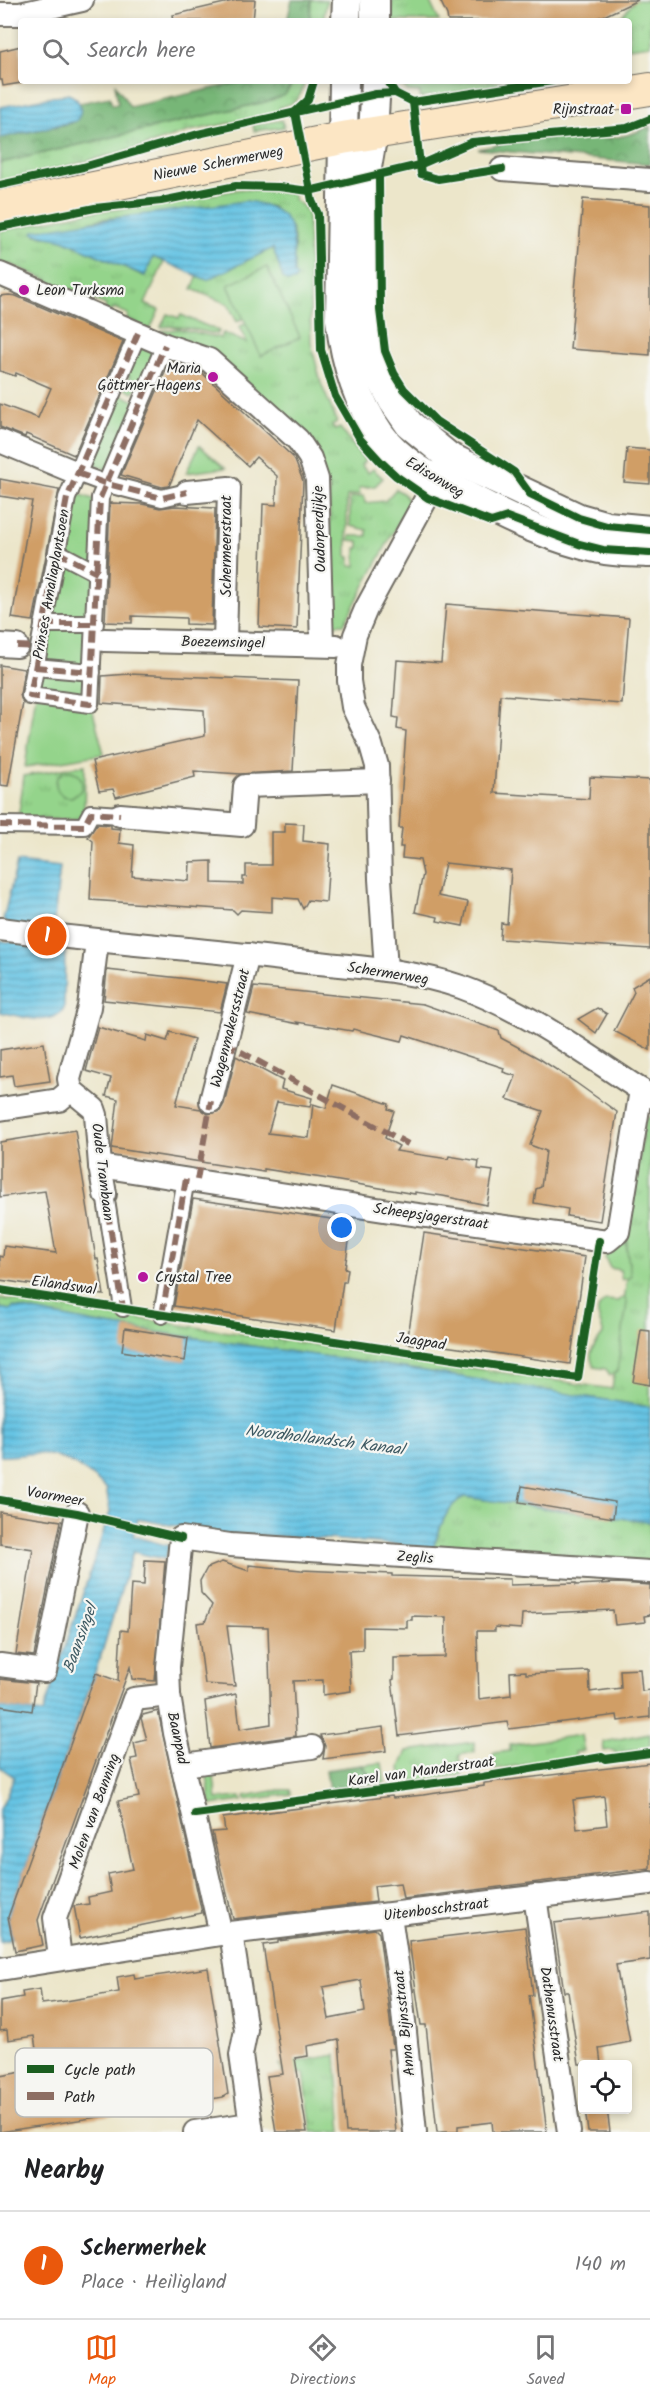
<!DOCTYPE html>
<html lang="en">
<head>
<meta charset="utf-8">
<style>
  body { margin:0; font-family:Kalam,sans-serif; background:#f2f2f2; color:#202124 }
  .controls { position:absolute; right:18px; bottom:18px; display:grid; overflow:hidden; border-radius:6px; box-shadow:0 3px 9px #0003 }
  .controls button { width:54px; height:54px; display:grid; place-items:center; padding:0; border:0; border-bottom:2px solid #e0e0e0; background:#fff; color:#202124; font:30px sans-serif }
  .you { position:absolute; left:342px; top:1228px; width:21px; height:21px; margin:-15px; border:4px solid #fff; border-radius:50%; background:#1a73e8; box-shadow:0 0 0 9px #1a73e833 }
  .badge { display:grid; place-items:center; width:39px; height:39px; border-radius:50%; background:#ea580c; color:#fff; font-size:20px; font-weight:700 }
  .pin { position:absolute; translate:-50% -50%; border:3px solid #fff; box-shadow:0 2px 6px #0006 }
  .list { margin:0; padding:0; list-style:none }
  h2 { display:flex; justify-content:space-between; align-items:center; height:78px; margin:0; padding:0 24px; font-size:26px }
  h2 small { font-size:20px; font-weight:400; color:#757577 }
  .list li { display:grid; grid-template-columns:39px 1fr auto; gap:18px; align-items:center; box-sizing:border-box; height:108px; padding:0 24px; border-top:2px solid #e0e0e0 }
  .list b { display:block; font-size:22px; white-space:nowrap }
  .list p { margin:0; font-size:20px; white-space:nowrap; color:#757577 }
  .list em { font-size:20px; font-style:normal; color:#757577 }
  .icon { flex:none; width:33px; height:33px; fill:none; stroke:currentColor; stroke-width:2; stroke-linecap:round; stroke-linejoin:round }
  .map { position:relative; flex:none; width:650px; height:2132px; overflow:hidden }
  .search { position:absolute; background:#fff; box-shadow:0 3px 9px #0003; left:18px; right:18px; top:18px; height:66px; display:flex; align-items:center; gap:15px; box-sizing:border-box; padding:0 21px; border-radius:6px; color:#757577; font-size:22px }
  .sheet { height:186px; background:#fff }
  nav { display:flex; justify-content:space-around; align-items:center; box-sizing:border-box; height:84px; border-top:2px solid #e0e0e0; background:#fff; font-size:16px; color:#757577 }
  nav a { display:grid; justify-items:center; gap:3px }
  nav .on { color:#ea580c }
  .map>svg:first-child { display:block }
</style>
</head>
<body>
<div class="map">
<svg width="650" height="2132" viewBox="0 0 650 2132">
  <defs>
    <pattern id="grass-tufts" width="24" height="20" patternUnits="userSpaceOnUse" patternTransform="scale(1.5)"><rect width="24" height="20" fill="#94d48b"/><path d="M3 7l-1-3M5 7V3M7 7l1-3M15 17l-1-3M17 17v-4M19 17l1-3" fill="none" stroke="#80b678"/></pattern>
    <pattern id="forest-crowns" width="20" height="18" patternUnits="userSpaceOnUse" patternTransform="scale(1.5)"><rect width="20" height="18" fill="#77b677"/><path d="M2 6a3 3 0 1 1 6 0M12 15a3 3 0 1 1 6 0" fill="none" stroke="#629462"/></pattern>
    <pattern id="water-rules" width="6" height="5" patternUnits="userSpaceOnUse" patternTransform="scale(1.5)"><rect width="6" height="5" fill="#66c4e4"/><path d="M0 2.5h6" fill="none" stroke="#549fb9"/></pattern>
  </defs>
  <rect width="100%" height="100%" fill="#f6f6f2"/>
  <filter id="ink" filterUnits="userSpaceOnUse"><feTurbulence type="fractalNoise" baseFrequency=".0167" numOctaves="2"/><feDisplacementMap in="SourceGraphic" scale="12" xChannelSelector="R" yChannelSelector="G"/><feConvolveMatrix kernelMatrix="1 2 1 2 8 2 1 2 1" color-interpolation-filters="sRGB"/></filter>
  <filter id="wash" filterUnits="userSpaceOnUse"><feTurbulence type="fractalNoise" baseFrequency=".008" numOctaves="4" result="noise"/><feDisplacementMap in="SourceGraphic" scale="24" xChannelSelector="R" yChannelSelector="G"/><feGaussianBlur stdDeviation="1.35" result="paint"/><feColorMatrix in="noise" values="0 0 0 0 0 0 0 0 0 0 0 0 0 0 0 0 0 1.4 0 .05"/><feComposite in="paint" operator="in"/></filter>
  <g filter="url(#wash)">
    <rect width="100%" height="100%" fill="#ece6ca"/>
    <g fill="url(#grass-tufts)" stroke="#60805b" stroke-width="1.5">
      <path d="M311,0H327L323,21H310Z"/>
      <path d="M392,0H429L439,21H392Z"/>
      <path d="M635,0H650V45L629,48V21H612L623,15Z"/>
      <path d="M293,81H305C301,97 297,104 280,107L281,113L190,131L138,148L0,183V163L265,102C278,98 289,94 293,81Z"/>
      <path d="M398,81H533L420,98V92L408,91Z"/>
      <path d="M282,120L284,127L254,131L253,125Z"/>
      <path d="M241,189L294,193V200L303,206L308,214L311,343L321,383L337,422L332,425L335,430L340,428L365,461L361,465L368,473L373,469L383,478L375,486L359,488L360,494L347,496V557H350V566H356V548H359V541L349,540L350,536H367V530L350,526V498L364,496L365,503L385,501L396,489L404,494L409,503L344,624L326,625L331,571L329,488L197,345L160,331L179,329L220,338L223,333L247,343L239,327L246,323L262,356L228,285L244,318L237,322L228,304L192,289L198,276L207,280L273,248L283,278L294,273V237L291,227L273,207L246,201L156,214L101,219L36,235L63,240L144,276L153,257L164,262L145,304L159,310L150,330L127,319L128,314L114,308L111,312L105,311L106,305L87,297L84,301L77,298L78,293L62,286L58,290L49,286L50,281L10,264L6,269H0V231L89,212L145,207Z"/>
      <path d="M167,314L179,318L181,315L219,331L217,334C197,331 182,325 161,327Z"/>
      <path d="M137,343L158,352L144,386L138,384L133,393L125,389L130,376L124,374Z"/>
      <path d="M116,392L137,402L108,470L86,461Z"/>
      <path d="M199,446H200L225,468L186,473Z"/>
      <path d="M85,765L84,820L18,819L24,776Z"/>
      <path d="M650,1116V1407L411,1369L100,1324L13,1307L10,1310L0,1308V1298L612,1389L627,1279V1234L645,1119Z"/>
      <path d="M464,1497L650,1522V1564L433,1548C440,1529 445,1506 464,1497Z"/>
      <path d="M650,1733V1748L616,1753L612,1750L604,1751L603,1742Z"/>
      <path d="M581,1735L584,1751L575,1752L576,1758L495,1769L493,1753L510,1751V1745Z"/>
      <path d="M474,1742L475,1752L459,1755L462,1775L410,1782L409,1774L401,1775L400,1767L407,1751Z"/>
      <path d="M382,1763L385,1783L370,1784L368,1772L362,1765Z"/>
      <path d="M206,1768L213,1771L217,1799L241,1797L242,1801L211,1805Z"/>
      <path d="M279,1790H290L291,1794L246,1800L245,1796Z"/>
      <path d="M336,2055L342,2132H312L304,2073L297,2074L296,2070L282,2073L280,2064Z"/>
    </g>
    <g fill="url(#forest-crowns)" stroke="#517051" stroke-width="1.5">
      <path d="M292,0H311L310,21H287Z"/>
      <path d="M246,81H293L285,95L265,102L0,163V138L72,123L80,107L79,103L110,97L112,105L118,104L115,84L130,107Z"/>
      <path d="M650,126V164L478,149C503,144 528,138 553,136C591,134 612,146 650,126Z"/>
      <path d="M362,1765L369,1776L370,1784L329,1790L326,1770Z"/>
    </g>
    <g fill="#94d48b" stroke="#60805b" stroke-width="1.5">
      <path d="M267,267L300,337L261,356L228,285Z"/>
      <path d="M73,492L96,500L91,704L104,754L25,767L40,666Z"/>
      <circle cx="69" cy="784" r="13"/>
      <path d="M625,1237L631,1277L622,1280L620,1270L610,1268L605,1258L609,1251Z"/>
      <path d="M624,1297L627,1303L617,1372L610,1375L606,1369L594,1367C586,1352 595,1346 603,1334C602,1320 590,1311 606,1300L617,1301Z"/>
    </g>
    <g fill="url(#water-rules)" stroke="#487888" stroke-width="1.5">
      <path d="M68,94C80,98 85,111 76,121L0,138V107Z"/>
      <path d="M246,201C296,208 294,230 294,273L297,277L294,281L287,282L283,278L273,248L207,280L153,257L145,276L63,240L33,233L34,231C104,218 175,211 246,201Z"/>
      <path d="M17,862L60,867L53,929L35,944L65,948L64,1009C49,1028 21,1016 0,1012V941L22,943L3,920Z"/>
      <path d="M13,1307L100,1324L411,1369L650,1407V1522L464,1497C445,1506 440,1529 433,1548L330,1539L225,1535L138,1519L133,1536L169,1546L165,1559L133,1552L102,1652L8,1917L12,1939L0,1942V1810L14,1777L0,1767V1707L43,1713L110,1512L106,1488C83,1468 61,1451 29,1454C18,1455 11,1457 0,1456V1308L10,1310Z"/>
    </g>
    <g id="blocks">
      <g fill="#d09e66" fill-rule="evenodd">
        <path d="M237,0H255L253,21H174L173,15Z"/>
        <path d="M440,0H638L606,15L588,21H448L447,15Z"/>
        <path d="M21,46V83L3,86L2,80H0V51Z"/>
        <path d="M583,199L650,205V355L570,349Z"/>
        <path d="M9,295L16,296L123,342L74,455L26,434L25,437L0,427V404L38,418L51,388L16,373L15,376L0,371V296Z"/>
        <path d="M170,361L201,372L294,458L303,481L297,629L259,627L263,504L276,505L277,476L256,457L248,466L197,420L169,486L162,487L121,475Z"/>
        <path d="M627,448L650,450V484L624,482Z"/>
        <path d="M0,479L59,490L33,621L12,618L32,501L0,496Z"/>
        <path d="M110,503L142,504L160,508L175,506L215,508L212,625L186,624V618L132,616V623L105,622Z"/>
        <path d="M446,604L629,618L622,704L500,695L494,793L589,799L590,777L650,780V949L500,939L501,923L507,924L511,870L445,863L438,896L468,902L463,926L437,921L438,917L415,912L423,874L420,860L402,858L403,847H400L402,828H399L406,731L397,729L398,718L393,717L397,660L441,663Z"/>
        <path d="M0,665L24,669L20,695L23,703L8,786L0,785Z"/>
        <path d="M129,674L298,681L293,771L241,774L194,771L195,777L116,797L113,789L99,791L92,761L205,736L204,710L101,703L102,676Z"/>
        <path d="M285,823L304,824L303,841L330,844L326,902L308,900L303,909L298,899L272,897V912L241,910L237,914L233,910L90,900L93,841L88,837L97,824L111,825V828L120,829L119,843L134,845L132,876L189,881L190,862L212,861V883L243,884V877H246V865H271V832H285Z"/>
        <path d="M107,970L180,978L227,984L220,1012L104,1000Z"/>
        <path d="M650,976V1050L614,1031L634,992L632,987Z"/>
        <path d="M254,987L423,1004L499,1031L501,1038L540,1059L575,1082L617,1112L600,1221L567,1216L568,1209L534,1203L536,1189L541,1187L546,1151L530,1145L543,1111L507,1099L516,1076L503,1072L504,1068L492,1064L404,1035L402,1041L353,1029L352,1031L297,1022L299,1024L247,1014Z"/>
        <path d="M597,1008L607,1014L596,1033L578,1019Z"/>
        <path d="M98,1027L146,1041L147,1035L167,1041L170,1032L194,1039L176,1105L201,1109L208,1114L220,1111L224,1104L236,1056L283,1081L281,1089L312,1098L310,1107L277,1102L268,1133L309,1138L313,1104L326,1108L333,1085L389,1104L388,1109L394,1111L385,1138L399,1146L396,1151L448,1159L449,1156L479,1161L478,1169L493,1171L487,1205L443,1196L415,1192V1194L322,1178L264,1169V1172L112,1148L118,1099L106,1096L111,1078L86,1071Z"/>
        <path d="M44,1043L50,1081L14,1086L12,1075L0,1077V1050Z"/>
        <path d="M75,1130L96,1259H98L104,1295L0,1280V1256L3,1257L4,1246L56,1253L45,1191L0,1197V1142Z"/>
        <path d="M193,1199L352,1222L345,1268L348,1269L346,1282H343L336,1330L174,1306Z"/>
        <path d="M424,1233L585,1257L570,1364L424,1343L423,1346L407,1343Z"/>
        <path d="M125,1328L188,1338L185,1361L122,1351Z"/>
        <path d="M641,1330L650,1331V1385L633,1382Z"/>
        <path d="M522,1486L615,1502L613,1518L519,1502Z"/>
        <path d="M0,1512L61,1521L34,1656L16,1654L33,1549L0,1544Z"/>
        <path d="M145,1560L165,1561L155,1681L132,1679L130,1667L38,1920L43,1945L15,1951L8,1917L96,1673L118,1681L121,1630L128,1631L131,1584L144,1585Z"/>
        <path d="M222,1562L249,1571V1565L301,1570L392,1574V1576L510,1579V1585L576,1583V1585L618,1583L650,1585V1615L644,1616L645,1622L615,1625L613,1610L522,1614L521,1629L495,1627V1631H477L479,1699L511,1695L510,1672L526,1671V1674L589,1671L590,1692L621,1688L620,1670L640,1669L642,1691L650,1690V1717L618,1721L617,1715L509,1729L507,1722L399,1736L392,1680L394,1679V1658L445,1657L446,1617L412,1616V1620H407V1628L363,1627V1650L349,1651L351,1691L323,1695V1680L293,1681L296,1736L210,1748L205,1701L236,1694L240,1729L271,1724L268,1627L227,1626L235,1686L205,1684L197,1623L205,1622L212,1605L201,1593L200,1581L207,1568Z"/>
        <path d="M0,1679L36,1683L32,1711L0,1706Z"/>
        <path d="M158,1711L202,1913L80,1938L74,1906L89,1904L88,1897L111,1892L108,1874L133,1869L118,1801L139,1797L131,1759L137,1758L134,1743L147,1740L141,1718L143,1715Z"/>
        <path d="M383,1727L386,1751L323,1759L325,1746L320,1735Z"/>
        <path d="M650,1763V1868L403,1899L400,1883L374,1886L376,1902L233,1919L212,1832L225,1831L223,1818L392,1796L393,1798L423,1795L484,1786V1783ZM604,1796L607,1825L577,1829L573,1800Z"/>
        <path d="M650,1912V1960L616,1965L630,2042L599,2048L601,2064H579L568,1992H564L554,1923Z"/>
        <path d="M525,1927L533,1995H529L547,2132H493L492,2122L458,2126V2132H437L426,2025H421L409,1941Z"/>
        <path d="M375,1929L379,1933L389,2011L393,2049H388L396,2132H346L339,2040L307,2046L308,2056L295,2058L307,2132H276L267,2076L283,2074L263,1945L278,1943V1941ZM361,1980L365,2012L329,2019L323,1987Z"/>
        <path d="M208,1968L228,2094L223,2097L183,2104L0,2132V2076L39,2069L34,2036L8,2040L7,2030L0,2031V2001L23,1997L22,1992L40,1989L42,2004L66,2001L119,1992L117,1977L134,1974L135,1979Z"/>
        <path d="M585,2109H607L610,2132H588Z"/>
      </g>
    </g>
  </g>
  <g filter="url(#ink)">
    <use href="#blocks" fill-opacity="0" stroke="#6f6c63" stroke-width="1.5"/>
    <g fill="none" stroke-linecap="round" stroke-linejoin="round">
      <defs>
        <g id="pedestrian">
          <path d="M138,333L67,498L30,696L90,704L100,498L165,345"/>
          <path d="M77,473L104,483L162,498L187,492"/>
          <path d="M57,552L97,573"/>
          <path d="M43,624H95"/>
          <path d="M35,667L92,672"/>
          <path d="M0,825L84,826L91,813L120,815"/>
          <path d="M105,1194L123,1308"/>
          <path d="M162,1315L186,1179"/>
        </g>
        <g id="minor">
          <path d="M0,14H20L82,0"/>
          <path d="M502,169L650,180"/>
          <path d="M0,274L165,345L209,360L298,440L310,458L317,479L322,645"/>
          <path d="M0,441L77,473"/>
          <path d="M187,492L229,488L225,642"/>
          <path d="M104,640L336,646"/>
          <path d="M0,645L17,646"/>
          <path d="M120,815L242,825L245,786L378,781"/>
          <path d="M0,929C100,942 200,949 299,961C353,967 409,969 461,987C530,1012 589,1057 650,1096"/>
          <path d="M97,941L89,1007L69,1079L71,1090L94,1109L96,1115L100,1166L105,1194"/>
          <path d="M386,970L380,879L377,766L371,745L353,707L349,681V665L355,635L366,609L444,466"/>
          <path d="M211,1101L248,955"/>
          <path d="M0,1109L59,1100L71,1090"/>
          <path d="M100,1166L390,1211L607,1241L618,1232L641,1090"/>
          <path d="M0,1665L45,1671L77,1513"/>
          <path d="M184,1765L312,1747"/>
          <path d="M535,1896L569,2132"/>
          <path d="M390,1915L401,1992L415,2132"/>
          <path d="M231,1933L246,2030L241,2055L252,2132"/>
          <path d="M221,1934L175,1733L169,1695L168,1667L181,1538L230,1545L650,1572"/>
          <path d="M60,1958L55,1918L134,1699L169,1695"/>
          <path d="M0,1969L221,1934L650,1883"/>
          <path d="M195,2132L250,2124"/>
        </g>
        <g id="tertiary">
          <path d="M375,0V21"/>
          <path d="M346,21L347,0"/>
          <path d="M344,81L340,319C345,361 356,400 380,434C402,464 434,479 465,495C508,518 552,539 600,549C616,553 634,552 650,553"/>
          <path d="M376,81L373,133L365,179V307L373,354L379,374L393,401L409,424L449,457L579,518L607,526L650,530"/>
        </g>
        <path id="secondary" d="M0,207L342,138L650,89"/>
      </defs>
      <use href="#pedestrian" stroke="#6f6c63" stroke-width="20"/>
      <use href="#minor" stroke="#6f6c63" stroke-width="26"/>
      <use href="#tertiary" stroke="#6f6c63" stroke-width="32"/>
      <use href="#secondary" stroke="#6f6c63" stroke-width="34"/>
      <use href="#pedestrian" stroke="#fff" stroke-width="16"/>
      <use href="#minor" stroke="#fff" stroke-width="22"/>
      <use href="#tertiary" stroke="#fff" stroke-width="28"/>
      <use href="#secondary" stroke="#fce6c4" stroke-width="32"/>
      <g stroke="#8d6e63" stroke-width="6" stroke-dasharray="12 6" stroke-linecap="butt">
        <path d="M138,333L67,498L30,696L90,704L100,498L165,345"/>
        <path d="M77,473L104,483L162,498L187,492"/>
        <path d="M57,552L97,573"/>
        <path d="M43,624H95"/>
        <path d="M17,646L38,647"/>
        <path d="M35,667L92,672"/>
        <path d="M0,825L84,826L91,813L120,815"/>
        <path d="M225,1043L408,1144"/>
        <path d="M197,1180L211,1101"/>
        <path d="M105,1194L123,1308"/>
        <path d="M162,1315L186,1179"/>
      </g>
      <defs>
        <g id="cycleway">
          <path d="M314,81L308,100L295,112L312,201L318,214L321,350L335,396L360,439L380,461L396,476L428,498L491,522L507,517L579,544L603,550L650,553"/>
          <path d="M388,81L395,93L413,102L552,81"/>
          <path d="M413,102L421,174L438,179L502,169"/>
          <path d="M379,176L380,310L385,351L394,373L404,389L436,421L514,472L530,494L579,518L607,526L650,530"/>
          <path d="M0,185L83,167L198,134L376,94L395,93"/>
          <path d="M0,227L95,208L161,201L236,186L279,187L309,191L419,165L472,142L627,128L650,119"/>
          <path d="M0,1290L578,1378L599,1241"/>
          <path d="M0,1500L77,1513L181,1538"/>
          <path d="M195,1814L482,1777L602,1757L605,1759L650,1753"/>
        </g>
      </defs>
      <use href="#cycleway" stroke="#f6f6f2" stroke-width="11"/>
      <use href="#cycleway" stroke="#1b5e20" stroke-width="8"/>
    </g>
  </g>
  <g fill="#b5179e" stroke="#f6f6f2" stroke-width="2">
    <rect x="620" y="103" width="12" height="12" rx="3"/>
    <circle cx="24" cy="290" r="6"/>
    <circle cx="213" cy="377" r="6"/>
    <circle cx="143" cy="1277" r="6"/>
  </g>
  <g text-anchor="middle" stroke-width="4.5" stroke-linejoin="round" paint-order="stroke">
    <g font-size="15" fill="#2b2b2b" stroke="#f6f6f2" text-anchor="end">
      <text x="614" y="114">Rijnstraat</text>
      <text x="36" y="295" text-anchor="start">Leon Turksma</text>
      <text x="201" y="373">Maria<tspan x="201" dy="17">Göttmer-Hagens</tspan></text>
      <text x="155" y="1282" text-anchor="start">Crystal Tree</text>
    </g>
    <g font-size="15" fill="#2b2b2b" stroke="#f6f6f2">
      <text transform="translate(218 163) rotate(-11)" y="5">Nieuwe Schermerweg</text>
      <text transform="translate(435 477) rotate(31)" y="5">Edisonweg</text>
      <text transform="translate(319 529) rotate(-92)" y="5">Oudorperdijkje</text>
      <text transform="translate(226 546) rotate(-90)" y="5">Schermeerstraat</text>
      <text transform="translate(51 584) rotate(-80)" y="5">Prinses Amaliaplantsoen</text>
      <text transform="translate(223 642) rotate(1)" y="5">Boezemsingel</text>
      <text transform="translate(388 973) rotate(9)" y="5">Schermerweg</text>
      <text transform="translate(230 1028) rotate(-76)" y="5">Wagenmakersstraat</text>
      <text transform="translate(103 1172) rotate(83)" y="5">Oude Trambaan</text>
      <text transform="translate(431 1216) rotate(8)" y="5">Scheepsjagerstraat</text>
      <text transform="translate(64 1285) rotate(8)" y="5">Eilandswal</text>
      <text transform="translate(421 1341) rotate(9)" y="5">Jaagpad</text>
      <text transform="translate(55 1496) rotate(10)" y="5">Voormeer</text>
      <text transform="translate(415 1557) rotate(4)" y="5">Zeglis</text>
      <text transform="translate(178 1738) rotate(78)" y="5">Baanpad</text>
      <text transform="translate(421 1771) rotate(-8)" y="5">Karel van Manderstraat</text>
      <text transform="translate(94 1811) rotate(-70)" y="5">Molen van Banning</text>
      <text transform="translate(436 1909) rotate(-7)" y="5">Uitenboschstraat</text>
      <text transform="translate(552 2014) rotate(82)" y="5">Dathenusstraat</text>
      <text transform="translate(404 2023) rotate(-96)" y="5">Anna Bijnsstraat</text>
    </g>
    <g font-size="16" font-style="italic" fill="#3d5962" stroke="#f6f6f2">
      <text transform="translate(325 1439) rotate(7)" y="6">Noordhollandsch Kanaal</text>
      <text transform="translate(79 1638) rotate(-70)" y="6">Baansingel</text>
    </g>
  </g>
  <rect x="15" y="2048" width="198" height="69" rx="9" fill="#f6f6f2" stroke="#b9b9b6" stroke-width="1.5"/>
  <rect x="27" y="2065" width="27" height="8" fill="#1b5e20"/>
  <rect x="27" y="2092" width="27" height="8" fill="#8d6e63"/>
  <g font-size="16" fill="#2b2b2b">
    <text x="64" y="2075">Cycle path</text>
    <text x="64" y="2102">Path</text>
  </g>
</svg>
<div class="controls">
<button><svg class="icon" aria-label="locate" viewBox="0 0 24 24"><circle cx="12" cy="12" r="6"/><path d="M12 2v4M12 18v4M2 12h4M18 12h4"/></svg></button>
</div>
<div class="you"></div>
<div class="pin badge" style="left:47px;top:936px">1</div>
<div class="search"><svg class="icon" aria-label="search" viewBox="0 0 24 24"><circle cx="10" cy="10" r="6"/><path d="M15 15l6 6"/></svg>Search here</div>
</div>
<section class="sheet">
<h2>Nearby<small></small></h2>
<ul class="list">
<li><span class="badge">1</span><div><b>Schermerhek</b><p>Place · Heiligland</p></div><em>140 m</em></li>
</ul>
</section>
<nav>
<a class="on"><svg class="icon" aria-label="map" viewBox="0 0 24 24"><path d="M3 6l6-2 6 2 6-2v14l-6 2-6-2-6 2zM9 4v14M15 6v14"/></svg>Map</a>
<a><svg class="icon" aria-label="directions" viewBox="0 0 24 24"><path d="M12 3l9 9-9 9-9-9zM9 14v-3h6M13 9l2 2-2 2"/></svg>Directions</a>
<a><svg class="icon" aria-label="saved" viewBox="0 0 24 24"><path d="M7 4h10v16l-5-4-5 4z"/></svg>Saved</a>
</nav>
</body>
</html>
